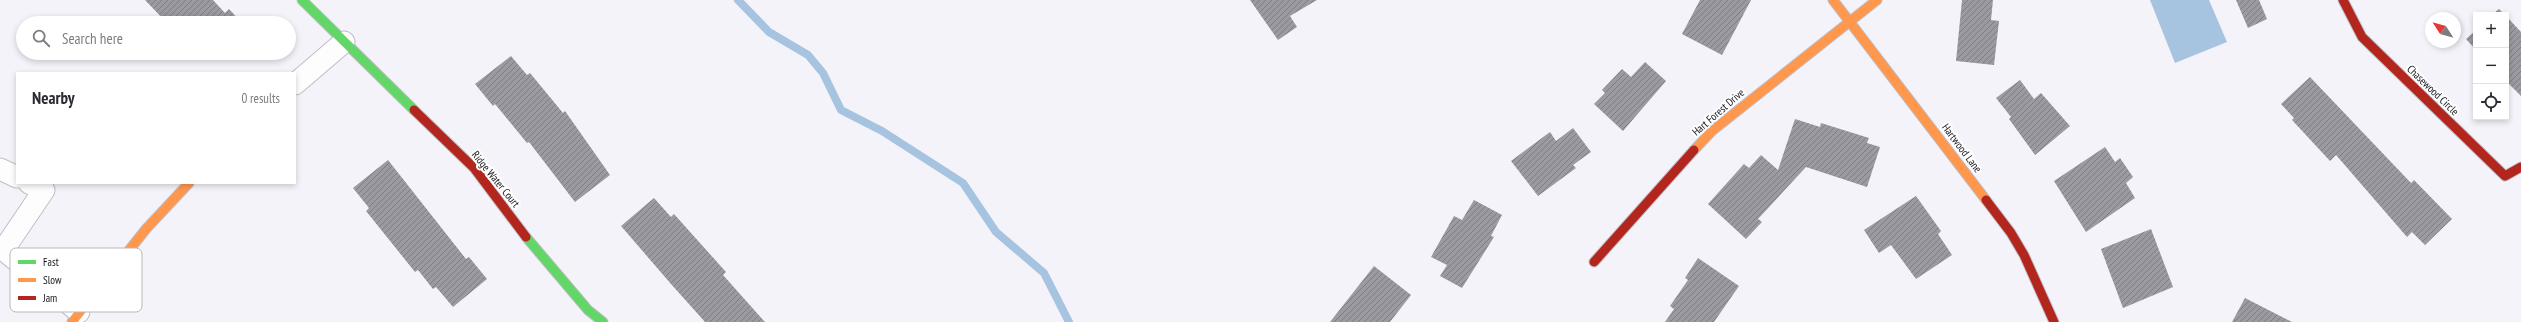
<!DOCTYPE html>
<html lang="en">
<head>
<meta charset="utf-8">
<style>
  body { margin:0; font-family:"PT Sans Narrow",sans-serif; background:#f2f2f3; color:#2b2b33 }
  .controls { position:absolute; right:12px; top:12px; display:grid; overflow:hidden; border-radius:0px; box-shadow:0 2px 6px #0003 }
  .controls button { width:36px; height:36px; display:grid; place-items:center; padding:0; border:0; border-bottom:1px solid #e1e1e2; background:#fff; color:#2b2b33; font:20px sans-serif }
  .compass { position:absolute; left:2425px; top:12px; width:36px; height:36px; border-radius:50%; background:#fff; box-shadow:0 2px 6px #0003; rotate:306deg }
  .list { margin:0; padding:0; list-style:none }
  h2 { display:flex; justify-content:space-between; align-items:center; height:52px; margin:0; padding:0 16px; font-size:17px }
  h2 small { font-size:13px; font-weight:400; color:#7c7c81 }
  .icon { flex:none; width:22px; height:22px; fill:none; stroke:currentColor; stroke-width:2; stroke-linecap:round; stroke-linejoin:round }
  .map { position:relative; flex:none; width:2521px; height:322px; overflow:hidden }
  .search { position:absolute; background:#fff; box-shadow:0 2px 6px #0003; left:16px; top:16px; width:280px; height:44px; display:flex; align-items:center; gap:10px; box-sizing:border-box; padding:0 14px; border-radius:22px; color:#7c7c81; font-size:15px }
  .panel { position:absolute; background:#fff; box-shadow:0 2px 6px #0003; left:16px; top:72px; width:280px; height:112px; border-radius:0px }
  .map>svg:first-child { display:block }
</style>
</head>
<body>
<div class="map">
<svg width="2521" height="322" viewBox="0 0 2521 322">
  <defs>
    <pattern id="building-hatch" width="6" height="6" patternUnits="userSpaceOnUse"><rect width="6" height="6" fill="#9b9aa1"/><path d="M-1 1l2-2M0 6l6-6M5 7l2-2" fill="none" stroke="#7d7d83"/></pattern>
  </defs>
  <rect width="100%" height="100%" fill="#f4f3f9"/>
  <path fill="#a6c3e0" d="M2150,0H2209L2227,42L2175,63Z"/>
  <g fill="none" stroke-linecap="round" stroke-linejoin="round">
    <path stroke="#a6c3e0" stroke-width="8" d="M738,0L769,32L808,55L823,73L841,110L882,131L963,183L996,232L1044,273L1069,322"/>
  </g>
  <g fill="url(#building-hatch)">
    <path d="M145,0H213L225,13L229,9L242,23H167Z"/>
    <path d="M1250,0H1317L1290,16L1297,27L1278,40Z"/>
    <path d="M1700,0H1751L1722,55L1682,34Z"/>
    <path d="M1962,0H1993L1991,20L1999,21L1994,65L1956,61Z"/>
    <path d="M2236,0H2259L2267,19L2248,28Z"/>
    <path d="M2499,9L2505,15H2492Z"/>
    <path d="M2506,16L2521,32V96L2506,81Z"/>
    <path d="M2476,30V50L2466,39Z"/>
    <path d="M211,53H225L217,60Z"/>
    <path d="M511,56L527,75L530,73L563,113L565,111L610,175L575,202L529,142L527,143L495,104L493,106L475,84Z"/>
    <path d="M1645,62L1666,81L1623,131L1594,104L1605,93L1602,90L1622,69L1631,77Z"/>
    <path d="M2310,77L2411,183L2414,180L2452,219L2425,245L2412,232L2407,237L2336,155L2330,161L2292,120L2294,118L2281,104Z"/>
    <path d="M2020,80L2034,99L2041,93L2070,126L2035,155L2009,119L2011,117L1996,98Z"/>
    <path d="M1795,119L1820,127L1821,123L1869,138L1867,143L1880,147L1867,187L1806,167L1758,219L1762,222L1746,239L1708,204L1744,164L1749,168L1761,155L1778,170Z"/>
    <path d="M1573,128L1591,152L1573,165L1576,168L1538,196L1511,161L1550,132L1556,141Z"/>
    <path d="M2105,147L2115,162L2120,158L2133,177L2126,183L2135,198L2086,232L2054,181Z"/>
    <path d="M388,160L466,259L469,257L487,279L453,307L436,287L433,289L418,270L415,272L366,211L369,208L353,188Z"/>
    <path d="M1916,196L1941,231L1938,234L1952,255L1916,279L1891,245L1879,253L1864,230Z"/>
    <path d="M654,198L671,217L674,214L726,272L723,275L765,322H705L671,284L621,226Z"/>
    <path d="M1474,200L1502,215L1491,236L1494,237L1462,288L1440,276L1447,265L1431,257L1454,216L1462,220Z"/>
    <path d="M2151,229L2173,287L2123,308L2101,249Z"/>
    <path d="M1698,258L1739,286L1714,322H1665L1674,309L1670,306L1688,280L1685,278Z"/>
    <path d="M1374,266L1411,295L1390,322H1330Z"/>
    <path d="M2245,298L2292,322H2232Z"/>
  </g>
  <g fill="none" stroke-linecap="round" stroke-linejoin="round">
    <defs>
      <g id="street">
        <path d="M295,84L344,42"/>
        <path d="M0,169L17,177"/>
        <path d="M0,247L79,312"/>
        <path d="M4,249L44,190L29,183"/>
      </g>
      <g id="fast">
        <path d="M302,0L414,110"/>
        <path d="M526,237L588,310L603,322"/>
      </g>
      <g id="slow">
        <path d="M1833,0L1986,200"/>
        <path d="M1694,150L1712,131L1877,0"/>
        <path d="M72,322L146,229L189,183"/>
      </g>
      <g id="jam">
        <path d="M2343,0L2362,37L2505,176L2521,167"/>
        <path d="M414,110L474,168L526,237"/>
        <path d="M1986,200L2011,233L2024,255L2054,322"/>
        <path d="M1594,262L1694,150"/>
      </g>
    </defs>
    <use href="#street" stroke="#c0bfc6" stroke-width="23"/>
    <use href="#fast" stroke="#c0bfc6" stroke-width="11"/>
    <use href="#slow" stroke="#c0bfc6" stroke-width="11"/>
    <use href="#jam" stroke="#c0bfc6" stroke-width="11"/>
    <use href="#street" stroke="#fdfdfe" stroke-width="21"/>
    <use href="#fast" stroke="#63d668" stroke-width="9"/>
    <use href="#slow" stroke="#ff974d" stroke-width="9"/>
    <use href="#jam" stroke="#b3261e" stroke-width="9"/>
  </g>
  <g text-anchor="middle" stroke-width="4" stroke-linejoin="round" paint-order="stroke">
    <g font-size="11" fill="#17161e" stroke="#fff">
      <text transform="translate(2433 90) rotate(44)" y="4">Chasewood Circle</text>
      <text transform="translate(1718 112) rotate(-41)" y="4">Hart Forest Drive</text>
      <text transform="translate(1962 148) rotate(53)" y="4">Hartwood Lane</text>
      <text transform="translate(496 179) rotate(51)" y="4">Ridge Water Court</text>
    </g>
  </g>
  <rect x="10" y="248" width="132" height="64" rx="6" fill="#fff" stroke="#b9b9bc" stroke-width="1"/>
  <rect x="18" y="260" width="18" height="4" fill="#63d668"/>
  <rect x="18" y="278" width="18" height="4" fill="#ff974d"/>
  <rect x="18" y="296" width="18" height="4" fill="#b3261e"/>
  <g font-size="11" fill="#17161e">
    <text x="43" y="266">Fast</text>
    <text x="43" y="284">Slow</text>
    <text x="43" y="302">Jam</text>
  </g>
</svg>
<div class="controls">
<button>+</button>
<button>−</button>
<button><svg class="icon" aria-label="locate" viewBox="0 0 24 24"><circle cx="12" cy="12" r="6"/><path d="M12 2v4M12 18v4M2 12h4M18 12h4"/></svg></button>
</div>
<svg class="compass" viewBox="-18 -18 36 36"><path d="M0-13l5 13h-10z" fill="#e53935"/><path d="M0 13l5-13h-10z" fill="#7c7c81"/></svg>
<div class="search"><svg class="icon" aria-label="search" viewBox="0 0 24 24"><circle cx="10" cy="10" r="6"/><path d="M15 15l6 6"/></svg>Search here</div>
<section class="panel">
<h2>Nearby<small>0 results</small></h2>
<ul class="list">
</ul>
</section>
</div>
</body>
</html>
